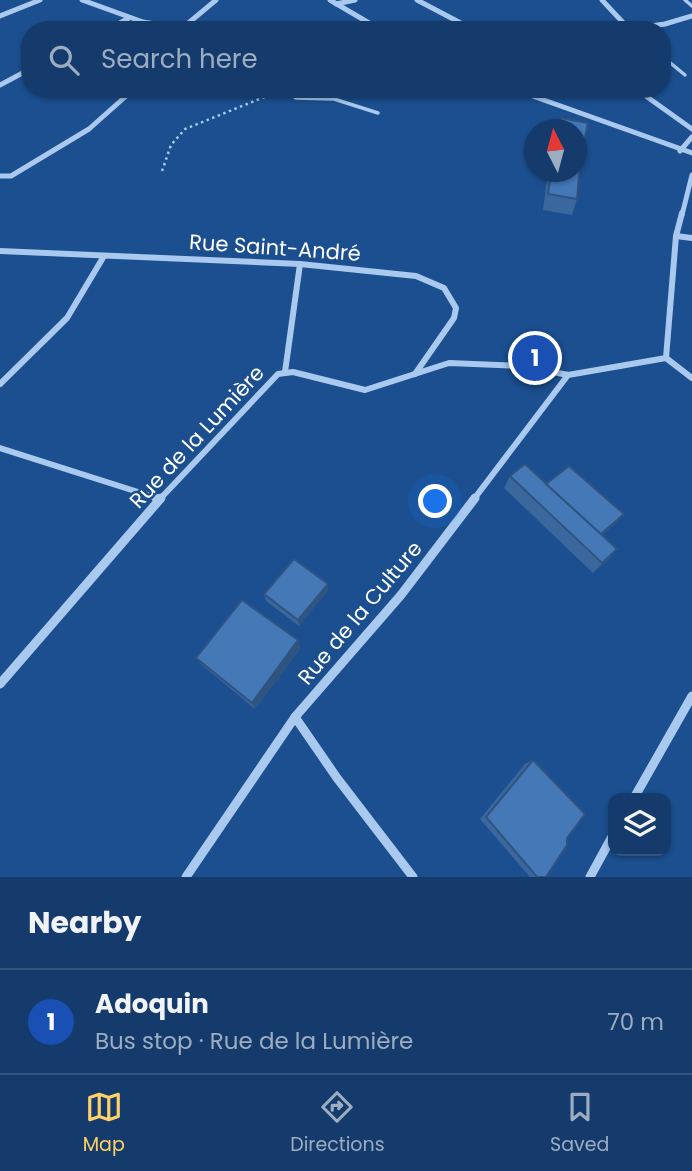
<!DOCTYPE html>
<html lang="en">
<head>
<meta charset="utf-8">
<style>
  body { margin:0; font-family:Poppins,sans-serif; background:#1d4271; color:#f1f3f6 }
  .controls { position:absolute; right:21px; bottom:21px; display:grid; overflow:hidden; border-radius:14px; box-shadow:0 2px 5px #0004 }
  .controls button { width:63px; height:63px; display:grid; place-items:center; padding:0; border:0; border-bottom:2px solid #33557e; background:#143b6b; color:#f1f3f6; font:35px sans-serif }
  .compass { position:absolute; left:524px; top:119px; width:63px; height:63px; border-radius:50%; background:#143b6b; box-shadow:0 2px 5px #0004; rotate:354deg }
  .you { position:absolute; left:436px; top:502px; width:24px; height:24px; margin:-18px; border:5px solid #fff; border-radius:50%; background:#1a73e8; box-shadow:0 0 0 10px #1a73e833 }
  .badge { display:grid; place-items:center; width:46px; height:46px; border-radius:50%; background:#ffd166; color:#fff; font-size:23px; font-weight:700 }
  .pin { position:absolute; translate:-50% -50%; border:4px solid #fff; box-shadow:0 2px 7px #0006 }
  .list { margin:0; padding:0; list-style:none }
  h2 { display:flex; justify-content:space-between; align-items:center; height:91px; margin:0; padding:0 28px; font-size:30px }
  h2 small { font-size:23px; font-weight:400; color:#9dadc1 }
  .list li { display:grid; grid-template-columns:46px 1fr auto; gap:21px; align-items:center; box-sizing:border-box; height:105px; padding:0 28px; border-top:2px solid #33557e }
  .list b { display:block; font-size:26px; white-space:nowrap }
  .list p { margin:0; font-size:23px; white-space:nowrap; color:#9dadc1 }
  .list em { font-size:23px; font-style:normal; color:#9dadc1 }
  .icon { flex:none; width:38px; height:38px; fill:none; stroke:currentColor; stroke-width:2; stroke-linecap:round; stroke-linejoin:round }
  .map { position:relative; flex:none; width:692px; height:877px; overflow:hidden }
  .search { position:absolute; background:#143b6b; box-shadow:0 2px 5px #0004; left:21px; right:21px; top:21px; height:77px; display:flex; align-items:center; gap:18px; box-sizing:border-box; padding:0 24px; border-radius:28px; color:#9dadc1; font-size:26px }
  .sheet { height:196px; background:#143b6b }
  nav { display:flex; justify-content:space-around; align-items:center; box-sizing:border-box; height:98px; border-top:2px solid #33557e; background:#143b6b; font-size:19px; color:#9dadc1 }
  nav a { display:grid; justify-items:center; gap:4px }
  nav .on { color:#ffd166 }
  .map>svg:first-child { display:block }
</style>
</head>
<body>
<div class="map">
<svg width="692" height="877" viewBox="0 0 692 877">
  <rect width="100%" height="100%" fill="#1b4f8f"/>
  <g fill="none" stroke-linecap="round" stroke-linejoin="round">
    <path stroke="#a9c9ee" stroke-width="2.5" stroke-dasharray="2.5 3.5" stroke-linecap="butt" d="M162,171L171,145L185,129L272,94"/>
    <g stroke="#a9c9ee" stroke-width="3.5">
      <path d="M685,0L692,6"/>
      <path d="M662,56L685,75"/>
      <path d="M281,89L296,98L334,99L378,113"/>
    </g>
    <g stroke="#a9c9ee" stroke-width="5">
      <path d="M82,0L143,22L181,28"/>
      <path d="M330,0L381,30"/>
      <path d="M417,0L474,30"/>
      <path d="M602,0L629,29L665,24L692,16"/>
      <path d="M336,4L355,0"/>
      <path d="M0,16L40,0"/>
      <path d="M107,30L129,18"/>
      <path d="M180,30L216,0"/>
      <path d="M0,85L30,69"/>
      <path d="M513,89L692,153"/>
      <path d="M636,89L692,129"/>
      <path d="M680,151L692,137"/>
      <path d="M0,176H11L89,129L134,89"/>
      <path d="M682,215L692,175"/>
    </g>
    <g stroke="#a9c9ee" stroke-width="6">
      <path d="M676,236L692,238"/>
      <path d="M0,251L300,264L416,276L444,288L456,308L454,318L415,374"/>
      <path d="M666,358L692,378"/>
      <path d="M285,372L300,264"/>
      <path d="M0,384L67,318L104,256"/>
      <path d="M0,448L160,499"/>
      <path d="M160,499L278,374L293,372L365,390L449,363L523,366L568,375L666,358L676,236L682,213"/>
      <path d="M474,499L568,375"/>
    </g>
    <g stroke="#a9c9ee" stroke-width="9">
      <path d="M156,498L160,499"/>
      <path d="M0,684L161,498"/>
      <path d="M295,717L337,778L413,877"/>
      <path d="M634,798L692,696"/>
      <path d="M186,877L295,717L401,595L475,498"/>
      <path d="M590,877L613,835"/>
    </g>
  </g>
  <g fill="#3a679d">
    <path d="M588,123L581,151L577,199L572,215L543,210L548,172H577Z"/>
    <path d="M510,476L546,484L617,522L602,535L617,549L608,560L593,573L504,488Z"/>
    <path d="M328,584V590L299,626L266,601L264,594Z"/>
    <path d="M298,640L300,649L255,709L202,665L196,658Z"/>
    <path d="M533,760L567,838L546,877H530L480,819L525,764Z"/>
  </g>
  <g fill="#305480">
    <path d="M624,514L617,522L594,542L600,535Z"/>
    <path d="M617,549L608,560L593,573L602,563Z"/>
    <path d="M328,584V590L299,626L298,620Z"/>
    <path d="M298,640L300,649L255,709L252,703Z"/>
  </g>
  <g fill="#4478b7" stroke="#305480" stroke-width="2">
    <path d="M561,118L588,123L583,147H582V142L577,141V130H558Z"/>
    <path d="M577,141L582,142L577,199L548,194L551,172H577Z"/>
    <path d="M525,464L617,549L602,563L510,476Z"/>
    <path d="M569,466L624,514L601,534L546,484Z"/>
    <path d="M294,559L328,584L298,620L264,594Z"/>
    <path d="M242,600L298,640L252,703L196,658Z"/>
    <path d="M533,760L585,814L567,838V845L546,877H537L486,817Z"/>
  </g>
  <g text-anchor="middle" stroke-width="5" stroke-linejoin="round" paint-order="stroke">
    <g font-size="21" fill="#fff" stroke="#1b4f8f">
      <text transform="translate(275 248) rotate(4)" y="7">Rue Saint-André</text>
      <text transform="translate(197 437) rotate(-47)" y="7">Rue de la Lumière</text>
      <text transform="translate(360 613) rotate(-50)" y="7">Rue de la Culture</text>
    </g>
  </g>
</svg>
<div class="controls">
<button><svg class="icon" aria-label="layers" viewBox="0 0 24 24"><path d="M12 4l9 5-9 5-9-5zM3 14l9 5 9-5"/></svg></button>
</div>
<svg class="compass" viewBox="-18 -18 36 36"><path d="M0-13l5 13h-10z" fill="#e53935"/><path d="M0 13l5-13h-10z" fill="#9dadc1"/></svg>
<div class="you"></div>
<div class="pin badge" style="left:535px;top:358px;background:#1a4fb4">1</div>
<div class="search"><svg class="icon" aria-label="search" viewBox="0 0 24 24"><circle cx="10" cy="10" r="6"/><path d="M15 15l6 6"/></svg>Search here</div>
</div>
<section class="sheet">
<h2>Nearby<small></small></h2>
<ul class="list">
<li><span class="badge" style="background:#1a4fb4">1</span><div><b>Adoquin</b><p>Bus stop · Rue de la Lumière</p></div><em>70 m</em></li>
</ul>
</section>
<nav>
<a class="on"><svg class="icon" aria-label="map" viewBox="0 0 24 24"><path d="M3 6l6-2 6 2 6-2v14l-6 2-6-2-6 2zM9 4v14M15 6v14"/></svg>Map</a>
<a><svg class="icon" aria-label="directions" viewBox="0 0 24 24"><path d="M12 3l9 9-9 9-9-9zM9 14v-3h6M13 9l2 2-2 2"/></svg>Directions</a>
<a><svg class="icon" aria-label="saved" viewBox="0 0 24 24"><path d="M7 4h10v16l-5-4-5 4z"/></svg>Saved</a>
</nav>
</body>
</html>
